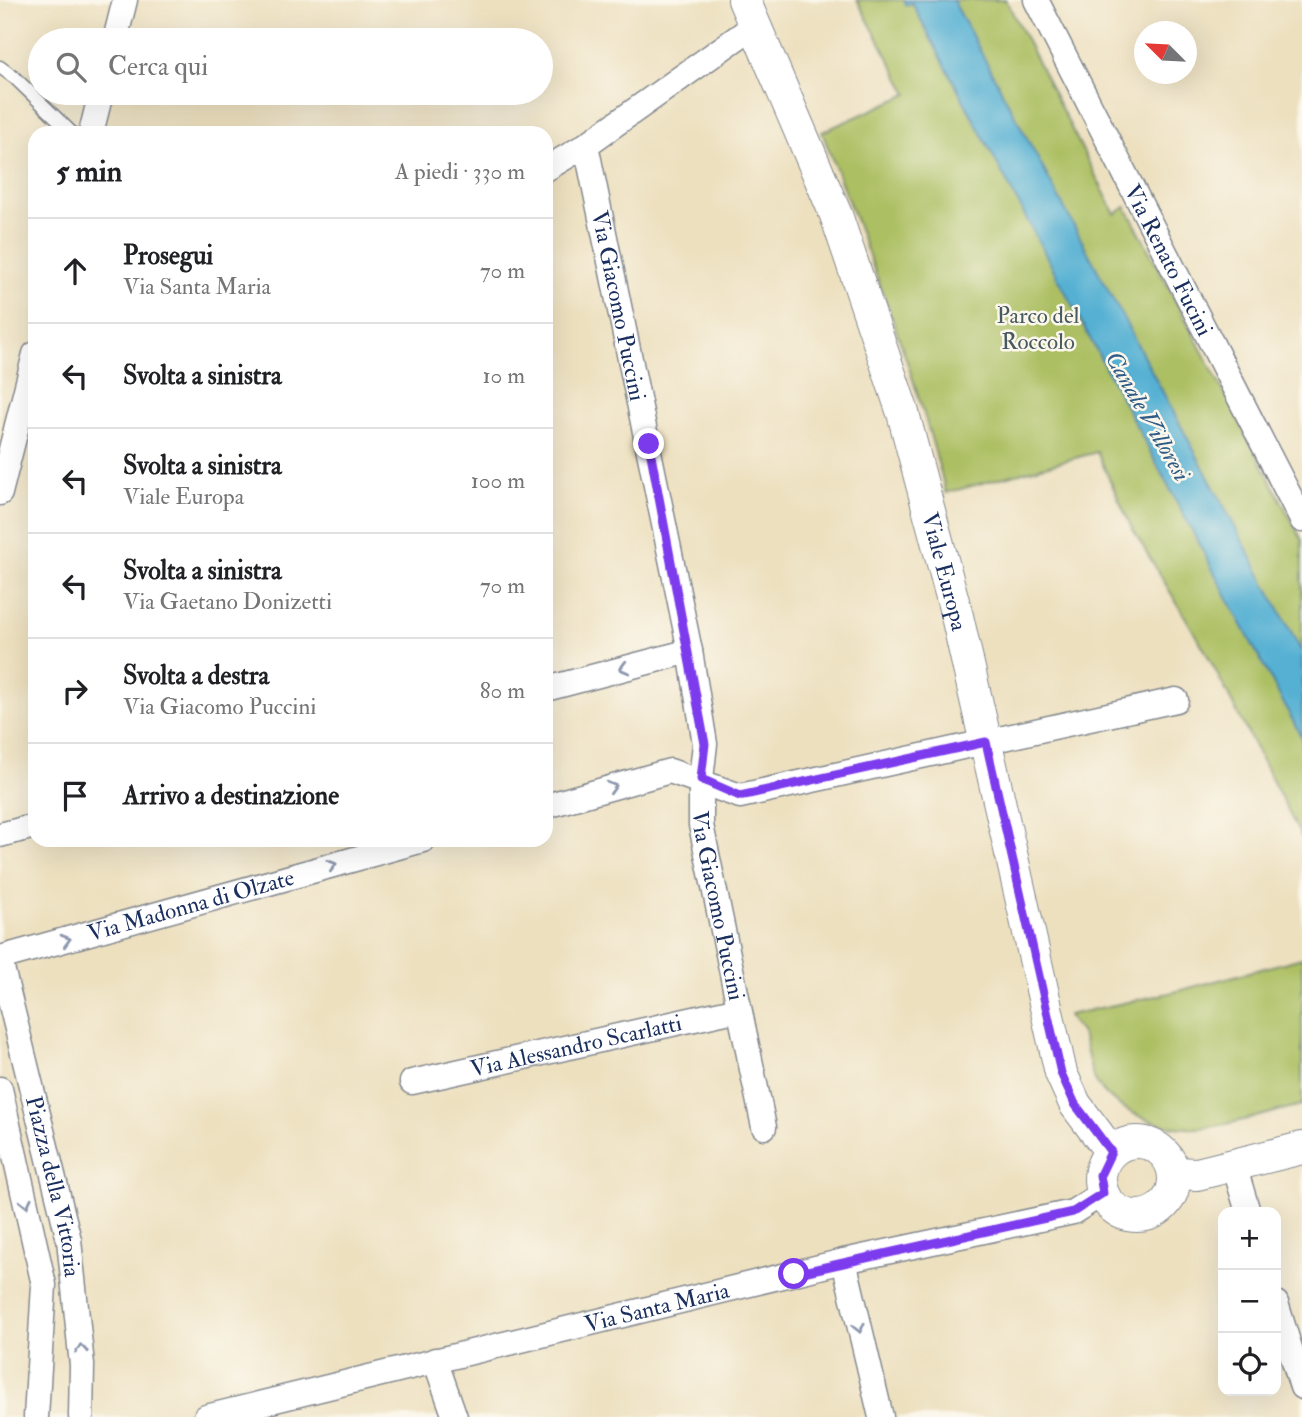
<!DOCTYPE html>
<html lang="it">
<head>
<meta charset="utf-8">
<style>
  body { margin:0; font-family:"IM FELL Double Pica",serif; background:#f2f2f2; color:#202124 }
  .controls { position:absolute; right:21px; bottom:21px; display:grid; overflow:hidden; border-radius:14px; box-shadow:0 7px 28px #0002 }
  .controls button { width:63px; height:63px; display:grid; place-items:center; padding:0; border:0; border-bottom:2px solid #e0e0e0; background:#fff; color:#202124; font:35px sans-serif }
  .compass { position:absolute; left:1134px; top:21px; width:63px; height:63px; border-radius:50%; background:#fff; box-shadow:0 7px 28px #0002; rotate:294deg }
  .stop { position:absolute; width:21px; height:21px; margin:-16px; border:5px solid #7c3aed; border-radius:50%; background:#fff }
  .stop.end { background:#7c3aed; border-color:#fff; box-shadow:0 2px 7px #0008 }
  .list { margin:0; padding:0; list-style:none }
  h2 { display:flex; justify-content:space-between; align-items:center; height:91px; margin:0; padding:0 28px; font-size:30px }
  h2 small { font-size:23px; font-weight:400; color:#757577 }
  .list li { display:grid; grid-template-columns:46px 1fr auto; gap:21px; align-items:center; box-sizing:border-box; height:105px; padding:0 28px; border-top:2px solid #e0e0e0 }
  .list b { display:block; font-size:26px; white-space:nowrap }
  .list p { margin:0; font-size:23px; white-space:nowrap; color:#757577 }
  .list em { font-size:23px; font-style:normal; color:#757577 }
  .icon { flex:none; width:38px; height:38px; fill:none; stroke:currentColor; stroke-width:2; stroke-linecap:round; stroke-linejoin:round }
  .map { position:relative; flex:none; width:1302px; height:1417px; overflow:hidden }
  .search { position:absolute; background:#fff; box-shadow:0 7px 28px #0002; left:28px; top:28px; width:525px; height:77px; display:flex; align-items:center; gap:18px; box-sizing:border-box; padding:0 24px; border-radius:38px; color:#757577; font-size:26px }
  .panel { position:absolute; background:#fff; box-shadow:0 7px 28px #0002; left:28px; top:126px; width:525px; height:721px; border-radius:21px }
  .map>svg:first-child { display:block }
</style>
</head>
<body>
<div class="map">
<svg width="1302" height="1417" viewBox="0 0 1302 1417">
  <rect width="100%" height="100%" fill="#fbf7ec"/>
  <filter id="ink" filterUnits="userSpaceOnUse"><feTurbulence type="fractalNoise" baseFrequency=".0143" numOctaves="2"/><feDisplacementMap in="SourceGraphic" scale="14" xChannelSelector="R" yChannelSelector="G"/><feConvolveMatrix kernelMatrix="1 2 1 2 8 2 1 2 1" color-interpolation-filters="sRGB"/></filter>
  <filter id="wash" filterUnits="userSpaceOnUse"><feTurbulence type="fractalNoise" baseFrequency=".00686" numOctaves="4" result="noise"/><feDisplacementMap in="SourceGraphic" scale="28" xChannelSelector="R" yChannelSelector="G"/><feGaussianBlur stdDeviation="1.57" result="paint"/><feColorMatrix in="noise" values="0 0 0 0 0 0 0 0 0 0 0 0 0 0 0 0 0 1.4 0 .05"/><feComposite in="paint" operator="in"/></filter>
  <g filter="url(#wash)">
    <rect width="100%" height="100%" fill="#ede0bf"/>
    <g fill="#acbf62" stroke="#647760" stroke-width="2">
      <path d="M857,0H1006L1115,214L1126,207L1302,540V838L1206,652L1131,526L1097,452L946,493C915,369 867,251 822,132L908,94Z"/>
      <path d="M1302,958V1105C1271,1112 1226,1127 1197,1128C1161,1130 1111,1110 1094,1078C1087,1064 1088,1044 1080,1032C1075,1024 1071,1024 1068,1015L1174,992Z"/>
    </g>
    <path fill="#55b0d3" stroke="#387098" stroke-width="2" d="M904,0H953L1302,652V738L912,3L906,5Z"/>
  </g>
  <g filter="url(#ink)">
    <g fill="none" stroke-linecap="round" stroke-linejoin="round">
      <defs>
        <path id="service" d="M0,67L15,78L72,133"/>
        <g id="minor">
          <path id="s1" d="M1036,0L1302,520"/>
          <path d="M115,40L125,0"/>
          <path d="M91,133L101,93"/>
          <path id="s2" d="M586,145L690,651L705,744L701,779V825L764,1127"/>
          <path d="M546,169L586,145L755,25"/>
          <path d="M0,493L35,354"/>
          <path d="M546,689L690,651"/>
          <path d="M546,806L670,771L740,796L1176,700"/>
          <path d="M0,835L35,826"/>
          <path id="s3" d="M0,958L423,840"/>
          <path id="s4" d="M0,960L69,1240L82,1365L81,1417"/>
          <path id="s5" d="M412,1082L739,1009"/>
          <path d="M0,1089L44,1285L36,1417"/>
          <path d="M1234,1165L1248,1212"/>
          <path d="M844,1261L881,1417"/>
          <path d="M1276,1303L1302,1387"/>
          <path d="M435,1360L455,1417"/>
          <path id="s6" d="M206,1417L844,1261L1073,1212L1103,1193"/>
        </g>
        <g id="tertiary">
          <path id="s7" d="M744,0L836,215L903,413L957,616L1061,1073L1075,1104L1111,1152"/>
          <circle cx="1137" cy="1179" r="37"/>
          <path d="M1174,1173L1197,1174L1302,1148"/>
        </g>
      </defs>
      <use href="#service" stroke="#84888e" stroke-width="15"/>
      <use href="#minor" stroke="#84888e" stroke-width="27"/>
      <use href="#tertiary" stroke="#84888e" stroke-width="34"/>
      <use href="#service" stroke="#fff" stroke-width="12"/>
      <use href="#minor" stroke="#fff" stroke-width="24"/>
      <use href="#tertiary" stroke="#fff" stroke-width="32"/>
    </g>
    <defs><path id="oneway-chevron" d="M-2-3.5L2.5 0L-2 3.5" fill="none" stroke-width="1.6" stroke-linecap="round" stroke-linejoin="round" transform="scale(1.75)"/></defs>
    <g stroke="#8d97ae">
      <use href="#oneway-chevron" transform="translate(624 668) rotate(165)"/>
      <use href="#oneway-chevron" transform="translate(612 787) rotate(-16)"/>
      <use href="#oneway-chevron" transform="translate(332 865) rotate(-16)"/>
      <use href="#oneway-chevron" transform="translate(66 940) rotate(-16)"/>
      <use href="#oneway-chevron" transform="translate(26 1203) rotate(77)"/>
      <use href="#oneway-chevron" transform="translate(859 1328) rotate(77)"/>
      <use href="#oneway-chevron" transform="translate(81 1349) rotate(-96)"/>
    </g>
  </g>
  <g fill="none" stroke-linecap="round" stroke-linejoin="round" filter="url(#ink)">
    <path stroke="#7c3aed" stroke-width="9" d="M649,444L705,744L701,779L740,796L986,742L1061,1073L1075,1104L1111,1152L1100,1175L1103,1193L1073,1212L794,1274"/>
  </g>
  <g text-anchor="middle" stroke-width="5" stroke-linejoin="round" paint-order="stroke">
    <g font-size="23" fill="#1b2f5e" stroke="#fbf7ec">
      <text dy="8" stroke="none"><textPath href="#s1" startOffset="292">Via Renato Fucini</textPath></text>
      <text dy="8" stroke="none"><textPath href="#s2" startOffset="164">Via Giacomo Puccini</textPath></text>
      <text dy="8" stroke="none"><textPath href="#s7" startOffset="607">Viale Europa</textPath></text>
      <text dy="8" stroke="none"><textPath href="#s2" startOffset="774">Via Giacomo Puccini</textPath></text>
      <text dy="8" stroke="none"><textPath href="#s3" startOffset="198">Via Madonna di Olzate</textPath></text>
      <text dy="8" stroke="none"><textPath href="#s5" startOffset="168">Via Alessandro Scarlatti</textPath></text>
      <text dy="8" stroke="none"><textPath href="#s4" startOffset="233">Piazza della Vittoria</textPath></text>
      <text dy="8" stroke="none"><textPath href="#s6" startOffset="464">Via Santa Maria</textPath></text>
    </g>
    <g font-size="23" fill="#465a5f" stroke="#fbf7ec">
      <text x="1038" y="323">Parco del<tspan x="1038" dy="26">Roccolo</tspan></text>
    </g>
    <g font-size="24" font-style="italic" fill="#2f5c87" stroke="#fbf7ec">
      <text transform="translate(1148 416) rotate(60)" y="8">Canale Villoresi</text>
    </g>
  </g>
</svg>
<div class="controls">
<button>+</button>
<button>−</button>
<button><svg class="icon" aria-label="locate" viewBox="0 0 24 24"><circle cx="12" cy="12" r="6"/><path d="M12 2v4M12 18v4M2 12h4M18 12h4"/></svg></button>
</div>
<svg class="compass" viewBox="-18 -18 36 36"><path d="M0-13l5 13h-10z" fill="#e53935"/><path d="M0 13l5-13h-10z" fill="#757577"/></svg>
<div class="stop" style="left:794px;top:1274px"></div>
<div class="stop end" style="left:649px;top:444px"></div>
<div class="search"><svg class="icon" aria-label="search" viewBox="0 0 24 24"><circle cx="10" cy="10" r="6"/><path d="M15 15l6 6"/></svg>Cerca qui</div>
<section class="panel">
<h2>5 min<small>A piedi · 330 m</small></h2>
<ul class="list">
<li><svg class="icon" aria-label="ahead" viewBox="0 0 24 24"><path d="M12 20V5M6 11l6-6 6 6"/></svg><div><b>Prosegui</b><p>Via Santa Maria</p></div><em>70 m</em></li>
<li><svg class="icon" aria-label="left" viewBox="0 0 24 24"><path d="M17 20v-9H6M10 6l-5 5 5 5"/></svg><div><b>Svolta a sinistra</b></div><em>10 m</em></li>
<li><svg class="icon" aria-label="left" viewBox="0 0 24 24"><path d="M17 20v-9H6M10 6l-5 5 5 5"/></svg><div><b>Svolta a sinistra</b><p>Viale Europa</p></div><em>100 m</em></li>
<li><svg class="icon" aria-label="left" viewBox="0 0 24 24"><path d="M17 20v-9H6M10 6l-5 5 5 5"/></svg><div><b>Svolta a sinistra</b><p>Via Gaetano Donizetti</p></div><em>70 m</em></li>
<li><svg class="icon" aria-label="right" viewBox="0 0 24 24"><path d="M7 20v-9h11M14 6l5 5-5 5"/></svg><div><b>Svolta a destra</b><p>Via Giacomo Puccini</p></div><em>80 m</em></li>
<li><svg class="icon" aria-label="arrive" viewBox="0 0 24 24"><path d="M6 21V4h12l-3 4 3 4H6"/></svg><div><b>Arrivo a destinazione</b></div></li>
</ul>
</section>
</div>
</body>
</html>
